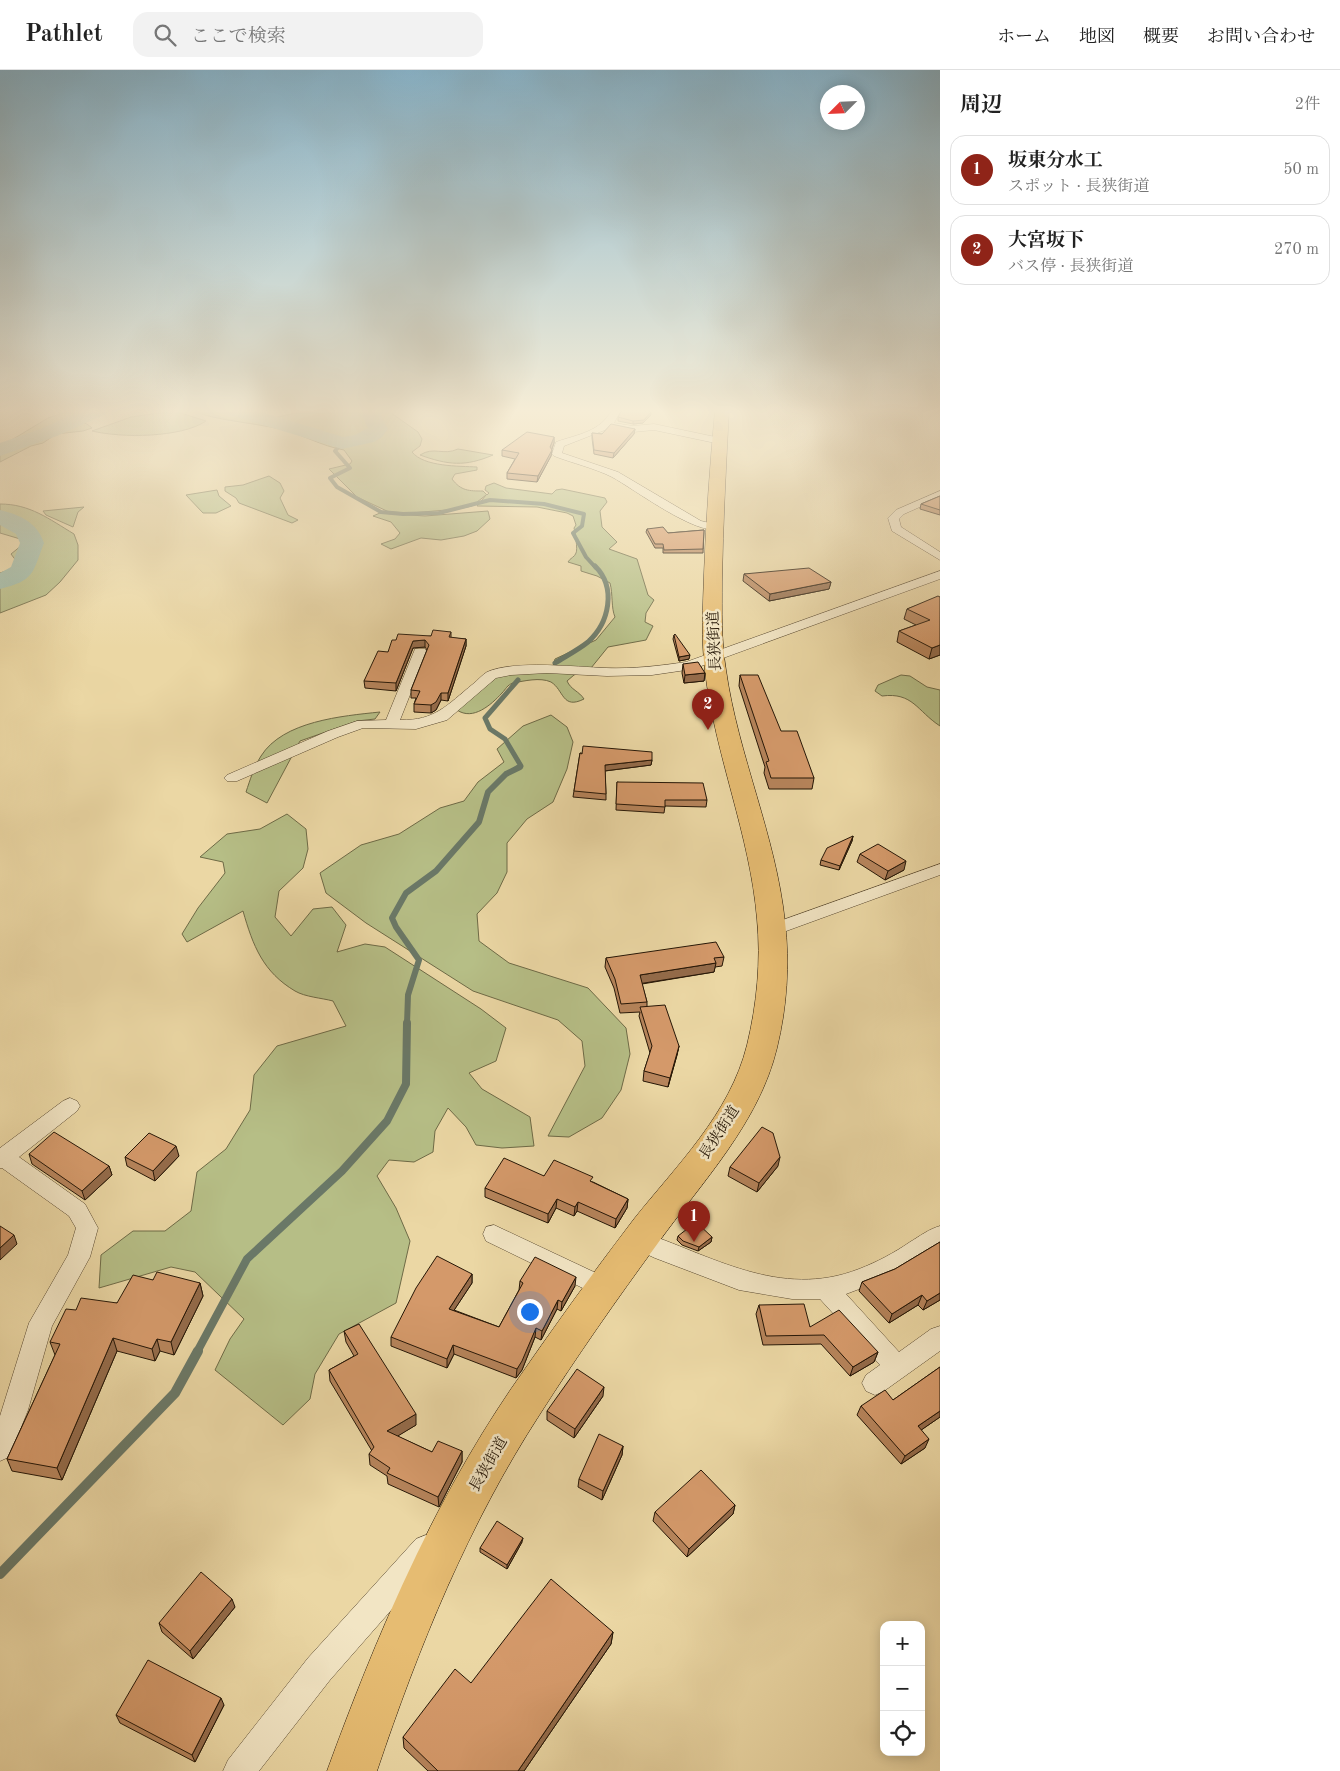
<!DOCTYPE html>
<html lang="ja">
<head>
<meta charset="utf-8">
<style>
  body { margin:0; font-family:"Old Standard TT","Noto Serif JP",serif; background:#f2f2f2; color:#222 }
  .controls { position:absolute; right:15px; bottom:15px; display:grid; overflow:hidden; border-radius:10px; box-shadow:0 2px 12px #0003 }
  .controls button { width:45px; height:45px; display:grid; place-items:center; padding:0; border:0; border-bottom:1px solid #e0e0e0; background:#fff; color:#222; font:25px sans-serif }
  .compass { position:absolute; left:820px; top:15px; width:45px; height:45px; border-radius:50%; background:#fff; box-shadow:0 2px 12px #0003; rotate:246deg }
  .you { position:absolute; left:529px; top:1241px; width:18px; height:18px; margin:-12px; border:4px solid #fff; border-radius:50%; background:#1a73e8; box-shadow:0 0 0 8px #1a73e833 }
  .badge { display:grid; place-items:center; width:32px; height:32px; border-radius:50%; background:#8f2418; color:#fff; font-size:16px; font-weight:700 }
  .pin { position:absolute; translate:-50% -41px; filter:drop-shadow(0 1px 2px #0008) }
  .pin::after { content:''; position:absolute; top:26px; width:18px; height:15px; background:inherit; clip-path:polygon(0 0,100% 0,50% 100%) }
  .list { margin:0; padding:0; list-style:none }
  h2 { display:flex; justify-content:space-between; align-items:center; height:65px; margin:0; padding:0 20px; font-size:21px }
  h2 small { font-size:16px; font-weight:400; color:#767676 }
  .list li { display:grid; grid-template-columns:32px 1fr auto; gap:15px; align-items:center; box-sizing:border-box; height:70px; margin:0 10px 10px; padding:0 10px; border:1px solid #e0e0e0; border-radius:15px }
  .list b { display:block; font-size:19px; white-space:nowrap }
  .list p { margin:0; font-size:16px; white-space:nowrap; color:#767676 }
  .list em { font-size:16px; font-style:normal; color:#767676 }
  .icon { flex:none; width:28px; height:28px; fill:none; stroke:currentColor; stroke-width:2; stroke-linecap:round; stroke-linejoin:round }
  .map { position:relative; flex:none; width:940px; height:1701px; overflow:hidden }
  header { display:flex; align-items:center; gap:30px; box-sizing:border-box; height:70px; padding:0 25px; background:#fff; border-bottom:1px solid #e0e0e0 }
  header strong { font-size:24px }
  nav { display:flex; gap:28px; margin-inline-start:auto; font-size:18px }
  .search { width:350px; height:45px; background:#f2f2f2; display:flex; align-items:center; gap:12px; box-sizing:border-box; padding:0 18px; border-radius:15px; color:#767676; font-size:19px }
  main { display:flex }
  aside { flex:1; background:#fff }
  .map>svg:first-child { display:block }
</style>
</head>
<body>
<header>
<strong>Pathlet</strong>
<div class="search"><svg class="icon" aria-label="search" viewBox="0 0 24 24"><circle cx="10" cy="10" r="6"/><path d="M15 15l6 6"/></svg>ここで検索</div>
<nav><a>ホーム</a><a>地図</a><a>概要</a><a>お問い合わせ</a></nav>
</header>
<main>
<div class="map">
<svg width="940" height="1701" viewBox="0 0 940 1701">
  <rect width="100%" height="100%" fill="#ebd7a4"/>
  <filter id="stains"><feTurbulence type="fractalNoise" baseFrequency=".004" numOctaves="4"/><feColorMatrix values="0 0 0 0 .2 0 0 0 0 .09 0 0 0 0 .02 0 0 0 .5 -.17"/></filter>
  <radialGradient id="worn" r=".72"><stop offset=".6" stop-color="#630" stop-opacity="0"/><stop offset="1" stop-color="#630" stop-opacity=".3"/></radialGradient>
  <g fill="#b6be86" stroke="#6e6a46">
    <path d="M57,340H81L75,343L71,349L87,354L92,358L83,361L56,364L43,373L31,376L0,392V377L48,348L60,344Z"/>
    <path d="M188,340H240L274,348L301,342L326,340H387L418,362L422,369L420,376L412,382C424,397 459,396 477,397V400L455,404L452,409C461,421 469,421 483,421L487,425L489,423L485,420L486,416L494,413L506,418L552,424L556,420L562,419L605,428L607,432L600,441L602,457L617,472L609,479L637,489L648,525L654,530L646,543L645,552L653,556L646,570L608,577L591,598L574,605L567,611C571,620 579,621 584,629C562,640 564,620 551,612C540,607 524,611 513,613C507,615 506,619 502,623C491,635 473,651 457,640L497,607L553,596L555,589L596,570L615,547C611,538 613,524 610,513L597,506L581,501V496L568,492C570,488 575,487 576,483C578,480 575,461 574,458L576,455L573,446L567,443L537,437L477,436L486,425L472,436L458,439L411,443L389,442L357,427L329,399L350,394L352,391L344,380C321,376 302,364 280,359C249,352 219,351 188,340Z"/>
    <path d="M174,341L206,351C181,368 121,368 92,361L131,347Z"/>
    <path d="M458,379L493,385C465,397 448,395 420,385C434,376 443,386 458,379Z"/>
    <path d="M269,406L280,413L284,421L280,428L288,445L298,450L292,453L239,433L236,428L225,421V417L243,415Z"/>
    <path d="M217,420L219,426L231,436L216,443H203L186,425Z"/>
    <path d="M0,434C30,434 49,449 74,464L78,475V490L60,512L46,525L0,543V503L20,496L11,484L27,471L0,463Z"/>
    <path d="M84,437L78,442L73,457L46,445L43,441Z"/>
    <path d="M488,441L490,449L477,461L464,466L441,470L421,468L391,479L381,474L395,469L400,463L391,452L373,446L380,443L425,446Z"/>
    <path d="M901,605L910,606L927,617L940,620V656C917,641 913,622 882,626L875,621L878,615Z"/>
    <path d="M380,642L375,649L357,651L300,671L267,733L246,722C250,710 254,697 261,686C283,651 342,646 380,642Z"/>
    <path d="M551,645L567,657L573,672L567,699L553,732L527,749L507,773V802L497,823L477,844L479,871L509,893L588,918L626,958L630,984L621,1020L602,1048L569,1067L548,1066L585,996L582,971L558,950L473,921L366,853L326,823L320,803L361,775L399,764L440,738L464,731L478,712L504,692L497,679L523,656Z"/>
    <path d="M287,744L306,759L308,779L303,798L279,821L275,847L291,866L313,839L332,837L346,855L337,882L365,874L385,877L481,939L506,958L496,991L469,1003L482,1019L530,1047L534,1076L502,1078L476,1075L466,1057L448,1038L435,1061L433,1082L414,1092L389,1090L377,1106L396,1138L410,1171L396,1233L339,1264L315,1304L310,1329L283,1355L215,1300L230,1269L244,1249L195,1202L171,1197L99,1218L101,1185L133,1161H165L191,1141L197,1102L226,1079L250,1040L254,1005L277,976L346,956L333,931C322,928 305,927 295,921C263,902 253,876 243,841L187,872L182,864L198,838L225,803L223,792L200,787L227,764L260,759Z"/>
  </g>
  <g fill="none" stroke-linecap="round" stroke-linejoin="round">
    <path stroke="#6a7867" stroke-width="4" d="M342,373L335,381L350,398L330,408L337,417L381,442L403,444L439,443L490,430L544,434L584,444L582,456L573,463L586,487L596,498"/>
    <g stroke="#6a7867" stroke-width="5">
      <path d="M555,593C566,586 578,580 588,572C609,553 617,518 595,496"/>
      <path d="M517,698L521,696L505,669L490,659L485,648L518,610"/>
    </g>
    <path stroke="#6a7867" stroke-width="6" d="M407,954L408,925L419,890L396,857L392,848L406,823L436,801L479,752L488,722L506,704L520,697"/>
    <path stroke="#6a7867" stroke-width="8" d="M197,1282L247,1189L342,1101L387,1051L406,1014L407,953"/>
    <path stroke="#6a7867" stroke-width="10" d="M0,1504L175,1323L198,1281"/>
    <g fill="#98b9a8" fill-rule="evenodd">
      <path d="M82,340H109L106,344L57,366L0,386V373L43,358Z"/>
      <path d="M224,340H255L343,367L355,365L368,358L363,348L353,340H377L388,359L382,367L374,372L342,379L227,344Z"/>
      <path d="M0,440C20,445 37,452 44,473C32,504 35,510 0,519V503L11,497L20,473L16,464L0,455Z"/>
    </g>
    <defs>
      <g id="street">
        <path d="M612,340H621L614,353L633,356L654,354L720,368L725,371L720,374L654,360L633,362L610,358L564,376L562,383L618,402L701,451L718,455L720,457L718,459C695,465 634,419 612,407C594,398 572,393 554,386L552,384L556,372C579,364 600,362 612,340Z"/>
        <path d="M940,421V428L904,444L899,449L901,457L940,482V490L892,461L888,448L896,440Z"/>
        <path d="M940,501V509L693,599L652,605L607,606L547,603L511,605L496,608L447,650L416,659L363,658L338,667L237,711H227L224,708L227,705L328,661L357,651L386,650L415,579H425L427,582L400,650C435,651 447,635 473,614C477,611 482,605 487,602C513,590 576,597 606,598C633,599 659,596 686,592Z"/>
        <path d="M940,794V805L778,864L772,866L766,864L763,860L766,856Z"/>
        <path d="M70,1028L77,1031L80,1036L77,1041L19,1087L85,1134L98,1158L90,1187L52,1256L28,1340L9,1387L0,1391V1346L29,1253L68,1185L76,1158L69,1146L2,1098H0V1078L63,1031Z"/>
        <path d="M494,1155L613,1211L617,1218L613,1225L605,1228L597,1225L486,1171L483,1164L486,1157Z"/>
        <path d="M940,1156V1177L891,1207L846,1224L899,1282L931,1259L940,1256V1281L884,1321L875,1325L866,1321L862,1313L866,1305L880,1295L820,1229H792L739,1220L655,1188L631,1177L628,1170L631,1163L639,1161C711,1185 780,1230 859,1199C877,1192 894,1183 910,1172C920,1166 929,1159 940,1156Z"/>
        <path d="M426,1465L436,1469L440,1479L436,1489L330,1610L259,1701H223L228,1690L308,1588L416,1469Z"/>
      </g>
      <path id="primary" d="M715,340H729C726,397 723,454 722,511C722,541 721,570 726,600C738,685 776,766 785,852C790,894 787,937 777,978C759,1053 702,1112 658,1173C617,1229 577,1286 540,1344C468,1455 419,1576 377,1701H327C376,1567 431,1437 511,1319C551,1261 592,1204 634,1149C676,1096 730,1044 747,975C757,934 761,891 757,849C750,765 715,685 705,601C701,569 703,536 704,504C706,449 710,395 715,340Z"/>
    </defs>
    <use href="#street" stroke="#56462e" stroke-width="1"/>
    <use href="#primary" stroke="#251606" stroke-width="1"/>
    <use href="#street" fill="#f2e5c4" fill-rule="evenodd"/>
    <use href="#primary" fill="#e6bc72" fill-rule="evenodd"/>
  </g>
  <g fill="#b6845b" stroke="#251606">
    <path d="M651,345L643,353L633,354L618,351V347Z"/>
    <path d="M635,359L634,364L613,388L594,384L592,368V363L602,364Z"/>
    <path d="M554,367V373L552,379L551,386L537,412L507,409V403L515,389L502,386V380Z"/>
    <path d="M940,426V445L920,439L921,434Z"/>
    <path d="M647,459L668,463L704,460L703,483H663V478H655L646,462Z"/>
    <path d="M744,504L831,512L829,519L769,531L743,511Z"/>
    <path d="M940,527V585L929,589L897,572L899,561L916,555L904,549L907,539Z"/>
    <path d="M451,562V568L466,569V576L448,631L441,630L436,640L431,643L414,642V634L416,628H411V620L427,580L425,577L413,578L396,621L365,618L364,611L388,582L396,570L431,566Z"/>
    <path d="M674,565L689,589L679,591L673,569Z"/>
    <path d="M683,594L705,603L704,611L684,613L682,603Z"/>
    <path d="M740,605L814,708L812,719H769L764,703L765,697L739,616Z"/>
    <path d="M580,683L652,690L651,695L605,701L606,724V730L573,727Z"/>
    <path d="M617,712L707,730L706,737L665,736L664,743L616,740Z"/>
    <path d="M853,766L852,771L839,800L820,795L821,790Z"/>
    <path d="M860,784L904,800L885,810L857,792Z"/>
    <path d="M724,887L722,896L715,897L714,902L642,914L647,932V937L679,976L677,985L668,1017L643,1011L644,1001L650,983L639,946L640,942L620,943L614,918L605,897L606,888Z"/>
    <path d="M29,1084L109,1096L112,1105L85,1130L32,1094Z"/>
    <path d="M179,1086L155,1111L127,1096L125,1087Z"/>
    <path d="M778,1096L757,1122L728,1106L730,1097Z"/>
    <path d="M544,1106L593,1112L628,1129L627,1138L615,1158L577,1141L574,1146L556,1138L548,1153L485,1127V1118Z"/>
    <path d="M678,1166L712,1167L711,1172L698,1181L682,1175L677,1170Z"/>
    <path d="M940,1172V1230L923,1240L918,1235L889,1253L859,1221L862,1212L895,1199Z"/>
    <path d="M472,1204V1213L454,1240L499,1257L519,1220L520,1211L575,1216L561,1241L557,1239L541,1270L535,1267L522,1300L516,1308L454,1284L447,1298L391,1276V1267Z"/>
    <path d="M153,1210L200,1213L203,1226L174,1285L160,1281L155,1291L117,1281L62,1410L12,1401L7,1389L55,1285L50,1272L76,1240L117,1233Z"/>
    <path d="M759,1235L810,1257L878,1282L874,1292L850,1306L821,1274L763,1275L756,1244Z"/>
    <path d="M344,1261L416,1355L397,1366L432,1382L462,1381V1392L439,1437L388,1414L387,1406L370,1395L369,1384L372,1381L330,1311L329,1300L354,1286L346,1272Z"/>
    <path d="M940,1297V1347L921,1360L925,1378L901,1394L857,1345L861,1336L893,1330Z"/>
    <path d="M603,1326L574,1368L547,1350V1341Z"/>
    <path d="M623,1376L622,1385L602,1430L578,1417L579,1409Z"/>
    <path d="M735,1435L733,1444L687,1487L653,1451L655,1442Z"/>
    <path d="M522,1472L507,1499L480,1482V1478Z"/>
    <path d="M235,1537L193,1589L162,1562L159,1553Z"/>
    <path d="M613,1562L611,1574L524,1701H428L404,1678L403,1667L471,1613Z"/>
    <path d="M224,1635L195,1692L120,1653L116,1645Z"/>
  </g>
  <g fill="#946b4a" stroke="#251606">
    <path d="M651,342V345L643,353L633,354V351Z"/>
    <path d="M635,359L634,364L613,388L614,383Z"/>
    <path d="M554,367V373L551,381L552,380L551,386L537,412L538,406L550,377Z"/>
    <path d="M831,512L829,519L769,531L770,524Z"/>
    <path d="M466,569V576L448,631V623Z"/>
    <path d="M425,570V577L413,578L396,621V613L413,571Z"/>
    <path d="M940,575V585L929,589L932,578Z"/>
    <path d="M690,585L689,589L679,591V587Z"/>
    <path d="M705,603L704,611L684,613L685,605Z"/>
    <path d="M441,623V630L436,640L431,643V635Z"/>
    <path d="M652,690L651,695L604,701L605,695Z"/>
    <path d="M853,766L852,771L839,800L840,796Z"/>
    <path d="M906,791L904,800L885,810L888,801Z"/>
    <path d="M716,893L714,902L638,914L640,905Z"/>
    <path d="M679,976L677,985L668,1017L670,1008Z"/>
    <path d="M176,1076L179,1086L155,1111L153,1101Z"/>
    <path d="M780,1087L778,1096L757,1122L759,1113Z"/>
    <path d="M109,1096L112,1105L85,1130L82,1121Z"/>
    <path d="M557,1129L556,1138L548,1153V1144Z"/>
    <path d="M628,1129L627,1138L615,1158L616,1149Z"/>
    <path d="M578,1132L577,1141L574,1146L575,1137Z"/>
    <path d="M14,1165L17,1174L0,1190V1178Z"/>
    <path d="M712,1167L711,1172L698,1181L699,1177Z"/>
    <path d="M472,1204V1213L449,1248V1239Z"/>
    <path d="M576,1207L575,1216L561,1241L562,1232Z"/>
    <path d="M200,1213L203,1226L174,1285L171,1272Z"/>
    <path d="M940,1223V1230L923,1240L927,1231Z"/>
    <path d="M922,1225L918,1235L889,1253L892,1244Z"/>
    <path d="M558,1230L557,1239L541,1270L542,1261Z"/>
    <path d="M536,1258L535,1267L522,1300L516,1308L517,1299Z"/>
    <path d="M113,1268L117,1281L62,1410L57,1398Z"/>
    <path d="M157,1269L160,1281L155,1291L152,1279Z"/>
    <path d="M453,1275L454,1284L447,1298V1289Z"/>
    <path d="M878,1282L874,1292L850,1306L853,1297Z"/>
    <path d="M604,1317L603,1326L574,1368L575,1359Z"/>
    <path d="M940,1341V1347L914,1365L918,1356Z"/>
    <path d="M416,1344V1355L388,1372L387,1361Z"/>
    <path d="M929,1369L925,1378L901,1394L905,1386Z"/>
    <path d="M623,1376L622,1385L602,1430L603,1421Z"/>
    <path d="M462,1381V1392L439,1437L438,1427Z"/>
    <path d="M735,1435L733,1444L687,1487L689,1479Z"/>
    <path d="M523,1468L522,1472L507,1499V1495Z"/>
    <path d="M232,1529L235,1537L193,1589L190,1581Z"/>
    <path d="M613,1562L611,1574L524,1701H518Z"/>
    <path d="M221,1628L224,1635L195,1692L192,1685Z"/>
  </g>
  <g fill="#d4996a" stroke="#251606">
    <path d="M622,340H636L651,342L644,350L633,351L618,347Z"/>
    <path d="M611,354L635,359L614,383L594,380L592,363L602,364Z"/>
    <path d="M527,362L554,367L550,377L552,380L538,406L507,403L519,383L502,380Z"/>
    <path d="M940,426V440L921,434Z"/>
    <path d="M663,457L668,463L704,460L703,479L664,480L663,474H655L647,459Z"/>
    <path d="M809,498L831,512L770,524L744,504Z"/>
    <path d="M938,526L940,527V575L932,578L899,561L930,550L907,539Z"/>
    <path d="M433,560L451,562L449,567L466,569L448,623H441L436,632L431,635L414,634L420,621L411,620L429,575L425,570L413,571L396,613L364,611L378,581L388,582L392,570H396L398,564L431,566Z"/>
    <path d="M675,564L690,585L679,587L674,565Z"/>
    <path d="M698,592L705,603L685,605L683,594Z"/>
    <path d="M740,605H758L781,661H797L814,708H771L766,692L769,691Z"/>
    <path d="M583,676L652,682V690L605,695L606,724L574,721L580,683L582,684Z"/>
    <path d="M617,712L703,713L707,730H665V737L616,734Z"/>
    <path d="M853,766L840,796L821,790L827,778Z"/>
    <path d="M878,774L906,791L888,801L860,784Z"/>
    <path d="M716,872L724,887L714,888L716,893L640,905L647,932L621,934L615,909L606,888Z"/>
    <path d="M665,935L679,976L670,1008L644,1001L652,976L640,937Z"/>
    <path d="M762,1057L773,1063L780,1087L759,1113L730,1097Z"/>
    <path d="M54,1062L109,1096L82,1121L29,1084Z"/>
    <path d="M149,1063L176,1076L153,1101L125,1087Z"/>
    <path d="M504,1088L544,1106L554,1090L593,1107L590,1111L628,1129L616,1149L578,1132L575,1137L557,1129L548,1144L485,1118Z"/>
    <path d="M696,1152L712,1167L699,1177L683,1171L678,1166Z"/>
    <path d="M0,1156L14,1165L0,1178Z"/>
    <path d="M940,1172V1223L927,1231L922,1225L892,1244L862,1212L895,1199Z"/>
    <path d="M437,1186L472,1204L449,1239L499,1257L523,1213L520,1211L535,1187L576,1207L562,1232L558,1230L542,1261L536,1258L522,1291L517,1299L453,1275L447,1289L391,1267L416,1218Z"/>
    <path d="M157,1202L200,1213L171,1272L157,1269L152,1279L113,1268L57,1398L7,1389L60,1274L50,1272L66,1239L76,1240L81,1228L117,1233L133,1205L153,1210Z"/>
    <path d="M804,1234L810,1257L839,1240L878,1282L853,1297L824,1265L766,1266L759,1235Z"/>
    <path d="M359,1254L416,1344L387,1361L432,1382L438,1371L462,1381L438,1427L387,1403L390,1398L369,1384L374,1377L329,1300L358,1284L344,1261Z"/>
    <path d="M940,1297V1341L918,1356L929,1369L905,1386L861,1336L885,1320L893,1330Z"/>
    <path d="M577,1299L604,1317L575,1359L547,1341Z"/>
    <path d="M599,1364L623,1376L603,1421L579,1409Z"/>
    <path d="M701,1400L735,1435L689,1479L655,1442Z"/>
    <path d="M497,1451L523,1468L507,1495L480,1478Z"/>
    <path d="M201,1502L232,1529L190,1581L159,1553Z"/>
    <path d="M551,1509L613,1562L518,1701H438L403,1667L455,1599L471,1613Z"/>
    <path d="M148,1590L221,1628L192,1685L116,1645Z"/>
  </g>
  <linearGradient id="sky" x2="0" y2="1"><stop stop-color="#88b6ce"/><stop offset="0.59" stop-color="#f6edd6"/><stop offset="1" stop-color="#f6edd6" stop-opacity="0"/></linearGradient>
  <rect width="940" height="578" fill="url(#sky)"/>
  <g text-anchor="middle" stroke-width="5" stroke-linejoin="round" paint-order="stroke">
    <g font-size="15" fill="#251606" stroke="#f2e5c4">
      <text transform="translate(714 571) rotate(-93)" y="5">長狭街道</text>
      <text transform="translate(719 1062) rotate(-57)" y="5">長狭街道</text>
      <text transform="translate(488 1394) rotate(-60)" y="5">長狭街道</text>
    </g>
  </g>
  <rect width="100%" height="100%" filter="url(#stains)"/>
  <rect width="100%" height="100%" fill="url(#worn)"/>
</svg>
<div class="controls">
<button>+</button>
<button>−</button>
<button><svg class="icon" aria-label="locate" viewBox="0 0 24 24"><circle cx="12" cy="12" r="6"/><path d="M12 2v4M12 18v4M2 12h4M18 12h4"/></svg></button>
</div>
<svg class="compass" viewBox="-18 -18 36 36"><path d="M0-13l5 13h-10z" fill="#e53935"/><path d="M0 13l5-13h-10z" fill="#767676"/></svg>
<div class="you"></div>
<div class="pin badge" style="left:694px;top:1172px">1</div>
<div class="pin badge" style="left:708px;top:660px">2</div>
</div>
<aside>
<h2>周辺<small>2件</small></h2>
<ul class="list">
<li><span class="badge">1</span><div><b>坂東分水工</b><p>スポット · 長狭街道</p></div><em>50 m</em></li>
<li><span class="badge">2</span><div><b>大宮坂下</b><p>バス停 · 長狭街道</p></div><em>270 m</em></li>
</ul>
</aside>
</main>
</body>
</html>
